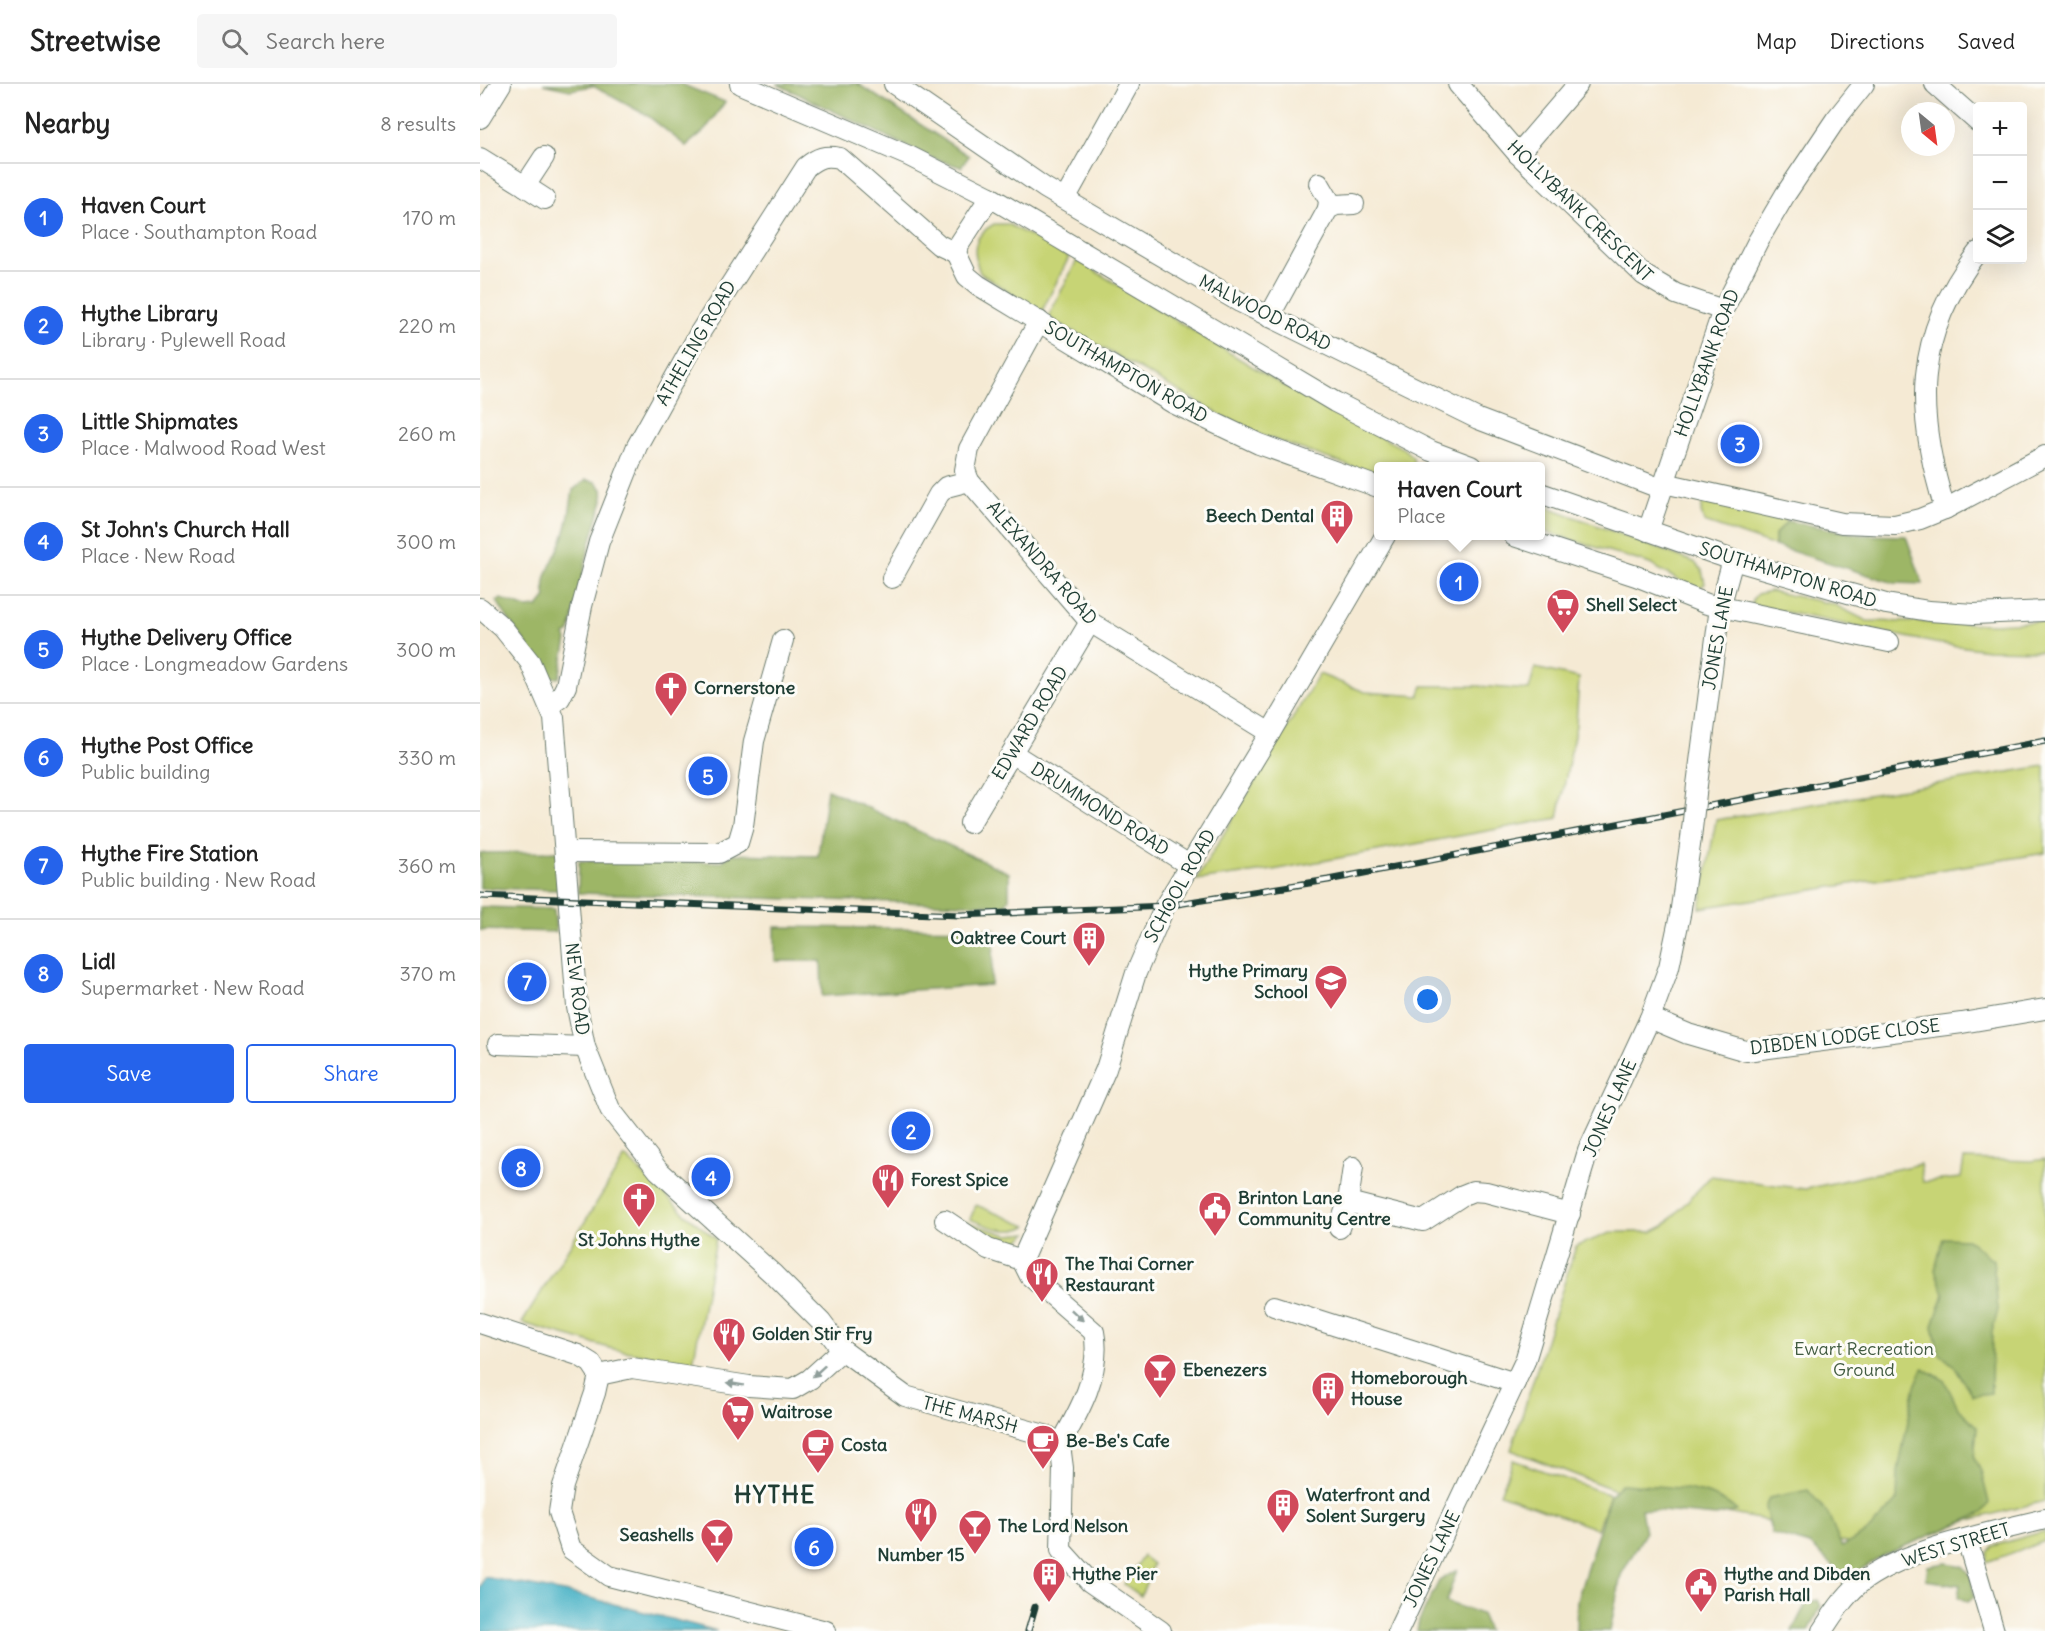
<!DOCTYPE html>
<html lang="en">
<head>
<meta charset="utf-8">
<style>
  body { margin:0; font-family:Delius,sans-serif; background:#f6f6f6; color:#222 }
  .controls { position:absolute; right:18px; top:18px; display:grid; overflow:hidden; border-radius:6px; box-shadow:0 6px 24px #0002 }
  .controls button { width:54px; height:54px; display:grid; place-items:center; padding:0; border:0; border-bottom:2px solid #e0e0e0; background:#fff; color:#222; font:30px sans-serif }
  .compass { position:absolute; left:1421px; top:18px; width:54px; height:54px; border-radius:50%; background:#fff; box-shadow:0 6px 24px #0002; rotate:151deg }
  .you { position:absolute; left:948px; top:916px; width:21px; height:21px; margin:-15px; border:4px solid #fff; border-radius:50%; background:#1a73e8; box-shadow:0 0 0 9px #1a73e833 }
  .badge { display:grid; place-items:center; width:39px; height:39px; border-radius:50%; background:#2563eb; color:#fff; font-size:20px; font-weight:700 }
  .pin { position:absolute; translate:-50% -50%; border:3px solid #fff; box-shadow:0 2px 6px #0006 }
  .popup { position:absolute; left:894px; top:378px; width:171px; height:78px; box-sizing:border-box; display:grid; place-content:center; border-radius:6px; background:#fff; filter:drop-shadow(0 2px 4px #0005); font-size:20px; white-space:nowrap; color:#767676 }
  .popup b { font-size:22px; color:#222 }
  .popup::after { content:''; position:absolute; left:50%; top:100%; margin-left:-12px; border:12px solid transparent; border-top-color:#fff }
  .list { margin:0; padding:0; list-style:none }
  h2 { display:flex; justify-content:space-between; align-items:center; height:78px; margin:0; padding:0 24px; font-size:26px }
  h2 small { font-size:20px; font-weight:400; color:#767676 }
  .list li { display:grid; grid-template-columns:39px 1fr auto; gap:18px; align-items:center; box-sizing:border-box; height:108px; padding:0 24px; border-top:2px solid #e0e0e0 }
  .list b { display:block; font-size:22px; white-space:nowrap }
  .list p { margin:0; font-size:20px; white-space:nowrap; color:#767676 }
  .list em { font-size:20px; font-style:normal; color:#767676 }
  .actions { display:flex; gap:12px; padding:18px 24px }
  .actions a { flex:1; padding:14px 0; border:2px solid #2563eb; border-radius:6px; text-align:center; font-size:21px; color:#2563eb }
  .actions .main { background:#2563eb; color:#fff }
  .icon { flex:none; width:33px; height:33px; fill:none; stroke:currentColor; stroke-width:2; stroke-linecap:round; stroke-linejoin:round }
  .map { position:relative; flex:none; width:1565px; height:1547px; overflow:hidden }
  header { display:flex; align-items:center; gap:36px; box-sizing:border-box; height:84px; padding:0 30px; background:#fff; border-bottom:2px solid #e0e0e0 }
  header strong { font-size:28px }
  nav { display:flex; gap:33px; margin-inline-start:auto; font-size:21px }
  .search { width:420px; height:54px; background:#f6f6f6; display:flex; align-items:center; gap:15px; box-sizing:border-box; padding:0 21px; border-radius:6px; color:#767676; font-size:22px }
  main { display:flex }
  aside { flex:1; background:#fff }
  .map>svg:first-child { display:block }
</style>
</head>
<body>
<header>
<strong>Streetwise</strong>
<div class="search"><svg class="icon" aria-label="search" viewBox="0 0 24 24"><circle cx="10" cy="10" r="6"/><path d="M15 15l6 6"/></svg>Search here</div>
<nav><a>Map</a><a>Directions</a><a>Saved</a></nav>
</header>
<main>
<aside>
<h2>Nearby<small>8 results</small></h2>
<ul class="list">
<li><span class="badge">1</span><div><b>Haven Court</b><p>Place · Southampton Road</p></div><em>170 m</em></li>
<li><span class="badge">2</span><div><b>Hythe Library</b><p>Library · Pylewell Road</p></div><em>220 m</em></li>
<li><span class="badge">3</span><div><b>Little Shipmates</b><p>Place · Malwood Road West</p></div><em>260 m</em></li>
<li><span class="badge">4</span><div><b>St John's Church Hall</b><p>Place · New Road</p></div><em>300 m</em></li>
<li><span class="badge">5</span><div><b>Hythe Delivery Office</b><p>Place · Longmeadow Gardens</p></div><em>300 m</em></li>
<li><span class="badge">6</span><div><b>Hythe Post Office</b><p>Public building</p></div><em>330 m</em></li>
<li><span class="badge">7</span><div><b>Hythe Fire Station</b><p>Public building · New Road</p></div><em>360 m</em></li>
<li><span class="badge">8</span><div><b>Lidl</b><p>Supermarket · New Road</p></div><em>370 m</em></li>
</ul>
<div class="actions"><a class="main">Save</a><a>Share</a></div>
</aside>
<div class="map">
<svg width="1565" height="1547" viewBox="0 0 1565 1547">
  <rect width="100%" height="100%" fill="#fdfcf7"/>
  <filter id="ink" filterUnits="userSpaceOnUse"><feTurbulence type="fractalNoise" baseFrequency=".0167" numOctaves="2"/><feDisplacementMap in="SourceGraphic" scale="12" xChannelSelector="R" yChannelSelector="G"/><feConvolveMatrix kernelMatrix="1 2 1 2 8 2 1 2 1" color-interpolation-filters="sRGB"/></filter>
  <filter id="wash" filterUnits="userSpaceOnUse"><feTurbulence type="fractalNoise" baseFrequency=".008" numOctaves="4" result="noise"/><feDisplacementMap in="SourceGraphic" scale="24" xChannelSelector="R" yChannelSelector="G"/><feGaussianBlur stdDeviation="1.35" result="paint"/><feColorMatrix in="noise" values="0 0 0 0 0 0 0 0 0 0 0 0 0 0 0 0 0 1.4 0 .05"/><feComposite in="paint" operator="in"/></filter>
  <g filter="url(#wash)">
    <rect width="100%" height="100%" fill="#f5ead4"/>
    <g fill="#c7d475" stroke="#738854" stroke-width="1.5">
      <path d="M514,140H528L589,173L561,229L500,189C492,167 492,152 514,140Z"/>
      <path d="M597,176L801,300L924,365L933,373L934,382H898V392L769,347L568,233Z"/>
      <path d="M1223,415L1308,437L1295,450V462L1224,438L1221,428Z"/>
      <path d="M1060,420L1214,478L1222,486L1225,500L1216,506L1170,480L1060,446Z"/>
      <path d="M1290,507L1353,520L1387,537L1514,540L1565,537V567L1508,566L1455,559L1272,521V516L1277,510Z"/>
      <path d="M1055,584L1099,594L1096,641L1078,734L793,786L716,796L839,590L885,608L939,612L943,602H998L1049,606Z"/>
      <path d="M1565,682V769L1220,824L1236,736Z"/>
      <path d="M145,1073L203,1128L236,1155L213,1279L133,1265L42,1239Z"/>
      <path d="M1484,1075L1552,1077L1565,1075V1417L1486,1437L1405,1470L1290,1437L1148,1411L1031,1366L1096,1162L1133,1148H1172L1184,1142L1231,1092L1325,1105L1440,1080L1443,1098L1481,1094Z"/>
      <path d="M496,1121L547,1142C530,1152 508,1142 490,1135Z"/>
      <path d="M482,1137L528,1151L548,1149L533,1162L517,1161Z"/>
      <path d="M1033,1376L1130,1411L1117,1445L1020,1410Z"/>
      <path d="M1565,1447V1457L1507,1478L1508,1469L1513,1462Z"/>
      <path d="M663,1472L673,1480L661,1512L644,1500Z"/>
    </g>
    <g fill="#9db666" stroke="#5e7a4d" stroke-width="1.5">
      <path d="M63,0H201L245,18L225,46L206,62L168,32L113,2L90,6Z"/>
      <path d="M297,0H378L489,72L481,83L449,73Z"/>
      <path d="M106,396L116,398L122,405L123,416L109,463L90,548L85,551L87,556L79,594L69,593C53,566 32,544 17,517L21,515L47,524L58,523L66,513C60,493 73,479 80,461C88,444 90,424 93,406Z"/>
      <path d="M1308,437L1381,451L1426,452L1443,500L1414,499L1295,462V450Z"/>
      <path d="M347,705L529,789V814L525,821L98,809L99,777L241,778L252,770L338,772Z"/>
      <path d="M80,768L79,806L0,804V769Z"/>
      <path d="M0,823L74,825L76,848L0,846Z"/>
      <path d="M295,843L515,845L511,901L342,912L341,877H295Z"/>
      <path d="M1463,1154L1487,1155L1513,1176L1518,1226L1512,1248L1511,1309L1492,1311L1474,1282L1459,1269L1453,1242L1464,1210L1455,1186Z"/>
      <path d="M1443,1284L1464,1296L1479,1325L1497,1343L1494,1374L1501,1387L1509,1419L1503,1429L1406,1470L1367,1494L1330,1461L1292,1450L1285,1424L1289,1414L1328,1406L1348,1430L1362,1463L1387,1448L1417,1417L1418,1387L1435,1302Z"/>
      <path d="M1141,1400C1178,1403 1230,1400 1257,1427L1236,1432L1161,1425L1165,1449L1141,1491L1130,1547H1096L1097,1516L1130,1411Z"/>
      <path d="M1466,1479L1483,1482L1491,1492L1494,1513L1488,1518L1478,1513L1480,1501L1446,1496L1448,1482Z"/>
      <path d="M977,1486L966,1518L1001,1530L1008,1547H937L939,1537L959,1497Z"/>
      <path d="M1338,1516L1341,1522L1329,1547H1312L1327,1518Z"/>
    </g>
    <path fill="#48b2c6" stroke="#34787d" stroke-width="1.5" d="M4,1493L99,1511L237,1547H0V1505Z"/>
  </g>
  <g filter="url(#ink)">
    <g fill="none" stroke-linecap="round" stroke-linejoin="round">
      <defs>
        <g id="minor">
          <path d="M260,0L429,72L510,113L855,318L951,367L991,382"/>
          <path d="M414,0L565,104L760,218L998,335L1182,405"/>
          <path d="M978,0L1038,70L1164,191L1196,210L1243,226"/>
          <path d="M1455,0L1498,38"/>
          <path d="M0,34L21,0"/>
          <path d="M1038,70L1098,0"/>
          <path d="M0,74L45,102L64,73"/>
          <path d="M839,99L849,116L848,125"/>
          <path d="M45,102L65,115"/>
          <path d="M510,113L478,162L476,169L487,192L498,201L693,319L779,360L898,403"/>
          <path d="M585,115L649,0"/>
          <path d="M789,233L848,125L856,121L874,120"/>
          <path d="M559,237L489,365L485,386L489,397L610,538L790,649"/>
          <path d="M1184,399L1362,439L1415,441L1440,435L1467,424L1565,372"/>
          <path d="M1060,409L1253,476L1406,520L1449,527L1494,530L1565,527"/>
          <path d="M1465,425C1435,328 1433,252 1498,168"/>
          <path d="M1168,447L1243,226L1278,157L1305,111L1356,35L1384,0"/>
          <path d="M1034,452L1156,492L1227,520L1409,558"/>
          <path d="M412,494L459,410L466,403L489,397"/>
          <path d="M0,524L23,544L50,578L74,634L97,923L105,963L130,1025L178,1086L294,1191L341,1238L362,1266L425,1312L568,1352L580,1361L583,1384L581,1466L610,1498L681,1547"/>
          <path d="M70,621L80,614L86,602L102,522L119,458L157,362L219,250L326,83C338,73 345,71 360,74L459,161L476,169"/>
          <path d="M532,669L709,781"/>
          <path d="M1217,701L1240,523L1253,476"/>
          <path d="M490,739L610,538"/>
          <path d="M86,768L239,769L258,759L263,742L274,657L303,556"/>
          <path d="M1170,934L1208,950L1266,967L1482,939L1565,925"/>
          <path d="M18,960L105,963"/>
          <path d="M868,1118L873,1083"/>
          <path d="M465,1136L508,1165L542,1176"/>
          <path d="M859,1144L868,1118L943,1137L983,1111L993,1107L1006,1108L1090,1130"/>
          <path d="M542,1176L626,985L656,889L685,822L790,649L905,452"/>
          <path d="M542,1176L550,1192L614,1248C622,1288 599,1328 580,1361"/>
          <path d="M794,1222L1035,1299"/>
          <path d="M0,1239L98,1271L111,1279L119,1291"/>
          <path d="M119,1291L115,1309L83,1402L79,1428L91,1465L129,1492L346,1547"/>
          <path d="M119,1291L152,1284L269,1302L313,1305L330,1295L362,1266"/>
          <path d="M1487,1456L1514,1547"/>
          <path d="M918,1547L1045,1277L1108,1067L1170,934L1189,883L1200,831L1211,754"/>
          <path d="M1342,1547C1353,1530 1364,1513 1379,1500C1423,1465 1510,1449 1565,1435"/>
        </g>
      </defs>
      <use href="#minor" stroke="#6a7a6c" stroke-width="22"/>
      <use href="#minor" stroke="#fff" stroke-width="20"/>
      <defs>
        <g id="rail">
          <path d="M0,812L480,831L685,822L848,796L1565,657"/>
          <path d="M548,1547L555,1523"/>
        </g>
      </defs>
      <use href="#rail" stroke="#1f3d34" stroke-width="7"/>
      <use href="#rail" stroke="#fdfcf7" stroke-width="4.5" stroke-dasharray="14" stroke-linecap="butt"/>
      <defs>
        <path id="minor-bridge" d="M1211,754L1217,701"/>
      </defs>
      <use href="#minor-bridge" stroke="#6a7a6c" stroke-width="22" stroke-linecap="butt"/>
      <use href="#minor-bridge" stroke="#fff" stroke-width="20"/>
    </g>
    <defs><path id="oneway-solid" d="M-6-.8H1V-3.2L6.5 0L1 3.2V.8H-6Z" transform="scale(1.5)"/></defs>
    <g fill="#8f9e9a">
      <use href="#oneway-solid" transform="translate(597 1231) rotate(43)"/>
      <use href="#oneway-solid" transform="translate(339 1287) rotate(138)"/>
      <use href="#oneway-solid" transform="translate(255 1300) rotate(-171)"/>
    </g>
  </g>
  <defs>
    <symbol id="building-pin" viewBox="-11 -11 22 30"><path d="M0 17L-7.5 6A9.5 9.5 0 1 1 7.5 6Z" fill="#d1495b" stroke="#fdfcf7"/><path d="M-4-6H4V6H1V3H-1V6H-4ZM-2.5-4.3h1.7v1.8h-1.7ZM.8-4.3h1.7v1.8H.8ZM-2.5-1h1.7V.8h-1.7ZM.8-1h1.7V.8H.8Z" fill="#fff"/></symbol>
    <symbol id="supermarket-pin" viewBox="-11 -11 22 30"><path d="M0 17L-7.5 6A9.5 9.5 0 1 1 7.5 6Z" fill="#d1495b" stroke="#fdfcf7"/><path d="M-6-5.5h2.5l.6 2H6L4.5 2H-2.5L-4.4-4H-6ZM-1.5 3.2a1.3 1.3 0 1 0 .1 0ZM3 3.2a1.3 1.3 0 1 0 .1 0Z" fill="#fff"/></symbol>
    <symbol id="church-pin" viewBox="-11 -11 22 30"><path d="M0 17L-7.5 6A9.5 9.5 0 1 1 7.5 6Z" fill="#d1495b" stroke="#fdfcf7"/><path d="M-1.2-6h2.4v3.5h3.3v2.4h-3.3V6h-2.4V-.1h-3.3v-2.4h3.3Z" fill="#fff"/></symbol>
    <symbol id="school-pin" viewBox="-11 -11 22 30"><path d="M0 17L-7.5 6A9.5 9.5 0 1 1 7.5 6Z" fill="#d1495b" stroke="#fdfcf7"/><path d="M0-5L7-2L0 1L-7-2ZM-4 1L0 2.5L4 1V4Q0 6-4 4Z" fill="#fff"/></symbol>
    <symbol id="restaurant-pin" viewBox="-11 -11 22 30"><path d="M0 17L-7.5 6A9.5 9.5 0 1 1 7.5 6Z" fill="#d1495b" stroke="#fdfcf7"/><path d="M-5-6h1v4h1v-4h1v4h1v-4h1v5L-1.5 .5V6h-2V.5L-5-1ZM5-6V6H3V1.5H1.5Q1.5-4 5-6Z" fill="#fff"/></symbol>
    <symbol id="civic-pin" viewBox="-11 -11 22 30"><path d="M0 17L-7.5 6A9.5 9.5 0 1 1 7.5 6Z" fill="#d1495b" stroke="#fdfcf7"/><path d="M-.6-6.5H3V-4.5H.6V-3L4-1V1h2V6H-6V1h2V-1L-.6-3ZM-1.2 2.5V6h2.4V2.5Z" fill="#fff"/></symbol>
    <symbol id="bar-pin" viewBox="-11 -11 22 30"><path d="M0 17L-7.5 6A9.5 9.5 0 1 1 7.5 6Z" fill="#d1495b" stroke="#fdfcf7"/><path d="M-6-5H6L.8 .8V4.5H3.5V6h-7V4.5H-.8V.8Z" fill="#fff"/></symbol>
    <symbol id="cafe-pin" viewBox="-11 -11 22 30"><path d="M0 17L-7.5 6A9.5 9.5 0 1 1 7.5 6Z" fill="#d1495b" stroke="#fdfcf7"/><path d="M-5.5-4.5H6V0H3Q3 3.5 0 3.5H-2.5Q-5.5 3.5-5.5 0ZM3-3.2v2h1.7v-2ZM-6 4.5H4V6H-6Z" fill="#fff"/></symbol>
  </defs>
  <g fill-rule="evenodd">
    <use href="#building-pin" x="838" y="413" width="38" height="52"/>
    <use href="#supermarket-pin" x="1064" y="502" width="38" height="52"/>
    <use href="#church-pin" x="172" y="585" width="38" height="52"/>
    <use href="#building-pin" x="590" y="835" width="38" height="52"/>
    <use href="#school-pin" x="832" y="878" width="38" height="52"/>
    <use href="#restaurant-pin" x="389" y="1077" width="38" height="52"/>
    <use href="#church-pin" x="140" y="1096" width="38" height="52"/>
    <use href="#civic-pin" x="716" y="1105" width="38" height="52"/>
    <use href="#restaurant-pin" x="543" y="1171" width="38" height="52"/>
    <use href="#restaurant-pin" x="230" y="1231" width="38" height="52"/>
    <use href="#bar-pin" x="661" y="1267" width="38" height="52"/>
    <use href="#building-pin" x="829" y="1285" width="38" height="52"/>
    <use href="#supermarket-pin" x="239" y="1309" width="38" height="52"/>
    <use href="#cafe-pin" x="544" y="1338" width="38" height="52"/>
    <use href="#cafe-pin" x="319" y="1342" width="38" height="52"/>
    <use href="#building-pin" x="784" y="1402" width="38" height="52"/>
    <use href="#restaurant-pin" x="422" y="1411" width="38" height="52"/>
    <use href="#bar-pin" x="476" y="1423" width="38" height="52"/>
    <use href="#bar-pin" x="218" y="1432" width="38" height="52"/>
    <use href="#building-pin" x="550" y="1471" width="38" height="52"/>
    <use href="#civic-pin" x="1202" y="1481" width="38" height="52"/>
  </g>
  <g text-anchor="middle" stroke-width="6" stroke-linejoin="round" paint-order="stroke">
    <g font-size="18" fill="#1f3d34" stroke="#fdfcf7">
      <text transform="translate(1100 127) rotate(44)" y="6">HOLLYBANK CRESCENT</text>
      <text transform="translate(785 229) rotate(27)" y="6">MALWOOD ROAD</text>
      <text transform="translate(216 259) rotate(-60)" y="6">ATHELING ROAD</text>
      <text transform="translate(1227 279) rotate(-70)" y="6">HOLLYBANK ROAD</text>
      <text transform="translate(646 288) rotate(30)" y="6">SOUTHAMPTON ROAD</text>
      <text transform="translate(562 479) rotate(49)" y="6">ALEXANDRA ROAD</text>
      <text transform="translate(1308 491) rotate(17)" y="6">SOUTHAMPTON ROAD</text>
      <text transform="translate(1238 554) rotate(-80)" y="6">JONES LANE</text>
      <text transform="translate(550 639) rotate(-59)" y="6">EDWARD ROAD</text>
      <text transform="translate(620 725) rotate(32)" y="6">DRUMMOND ROAD</text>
      <text transform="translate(700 802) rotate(-61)" y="6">SCHOOL ROAD</text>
      <text transform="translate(97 905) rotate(83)" y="6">NEW ROAD</text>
      <text transform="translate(1365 953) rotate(-7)" y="6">DIBDEN LODGE CLOSE</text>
      <text transform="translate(1130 1024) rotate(-66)" y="6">JONES LANE</text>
      <text transform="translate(490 1331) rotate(15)" y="6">THE MARSH</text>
      <text transform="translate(1476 1461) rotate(-17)" y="6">WEST STREET</text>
      <text transform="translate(952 1475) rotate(-64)" y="6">JONES LANE</text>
    </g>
    <g font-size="18" font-weight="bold" fill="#1f3d34" stroke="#fdfcf7" text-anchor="start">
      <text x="834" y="438" text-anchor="end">Beech Dental</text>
      <text x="1106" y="527">Shell Select</text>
      <text x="214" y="610">Cornerstone</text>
      <text x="586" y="860" text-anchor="end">Oaktree Court</text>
      <text x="828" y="893" text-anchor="end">Hythe Primary<tspan x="828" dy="21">School</tspan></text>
      <text x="431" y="1102">Forest Spice</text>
      <text x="758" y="1120">Brinton Lane<tspan x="758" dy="21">Community Centre</tspan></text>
      <text x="159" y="1162" text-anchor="middle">St Johns Hythe</text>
      <text x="585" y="1186">The Thai Corner<tspan x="585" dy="21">Restaurant</tspan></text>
      <text x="272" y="1256">Golden Stir Fry</text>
      <text x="703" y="1292">Ebenezers</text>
      <text x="871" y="1300">Homeborough<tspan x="871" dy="21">House</tspan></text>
      <text x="281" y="1334">Waitrose</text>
      <text x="586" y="1363">Be-Be's Cafe</text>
      <text x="361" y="1367">Costa</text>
      <text x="826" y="1417">Waterfront and<tspan x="826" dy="21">Solent Surgery</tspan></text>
      <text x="518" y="1448">The Lord Nelson</text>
      <text x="214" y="1457" text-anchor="end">Seashells</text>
      <text x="441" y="1477" text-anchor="middle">Number 15</text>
      <text x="592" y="1496">Hythe Pier</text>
      <text x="1244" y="1496">Hythe and Dibden<tspan x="1244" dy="21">Parish Hall</tspan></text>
    </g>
    <g font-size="18" fill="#415b41" stroke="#fdfcf7">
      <text x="1384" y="1271">Ewart Recreation<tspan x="1384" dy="21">Ground</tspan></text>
    </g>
    <g font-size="24" font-weight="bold" letter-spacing="1.5" fill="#1f3d34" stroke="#fdfcf7">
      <text x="295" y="1419">HYTHE</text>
    </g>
  </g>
</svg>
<div class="controls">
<button>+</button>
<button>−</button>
<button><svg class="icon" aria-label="layers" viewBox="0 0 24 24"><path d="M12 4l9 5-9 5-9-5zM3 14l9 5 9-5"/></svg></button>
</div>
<svg class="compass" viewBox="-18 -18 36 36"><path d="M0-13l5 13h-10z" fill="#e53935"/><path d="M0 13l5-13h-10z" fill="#767676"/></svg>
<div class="you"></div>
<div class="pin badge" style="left:979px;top:498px">1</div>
<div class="popup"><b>Haven Court</b>Place</div>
<div class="pin badge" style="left:431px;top:1047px">2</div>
<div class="pin badge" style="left:1260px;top:360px">3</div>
<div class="pin badge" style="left:231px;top:1093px">4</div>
<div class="pin badge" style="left:228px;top:692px">5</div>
<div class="pin badge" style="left:334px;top:1463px">6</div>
<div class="pin badge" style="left:47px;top:898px">7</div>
<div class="pin badge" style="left:41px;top:1084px">8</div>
</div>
</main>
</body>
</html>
